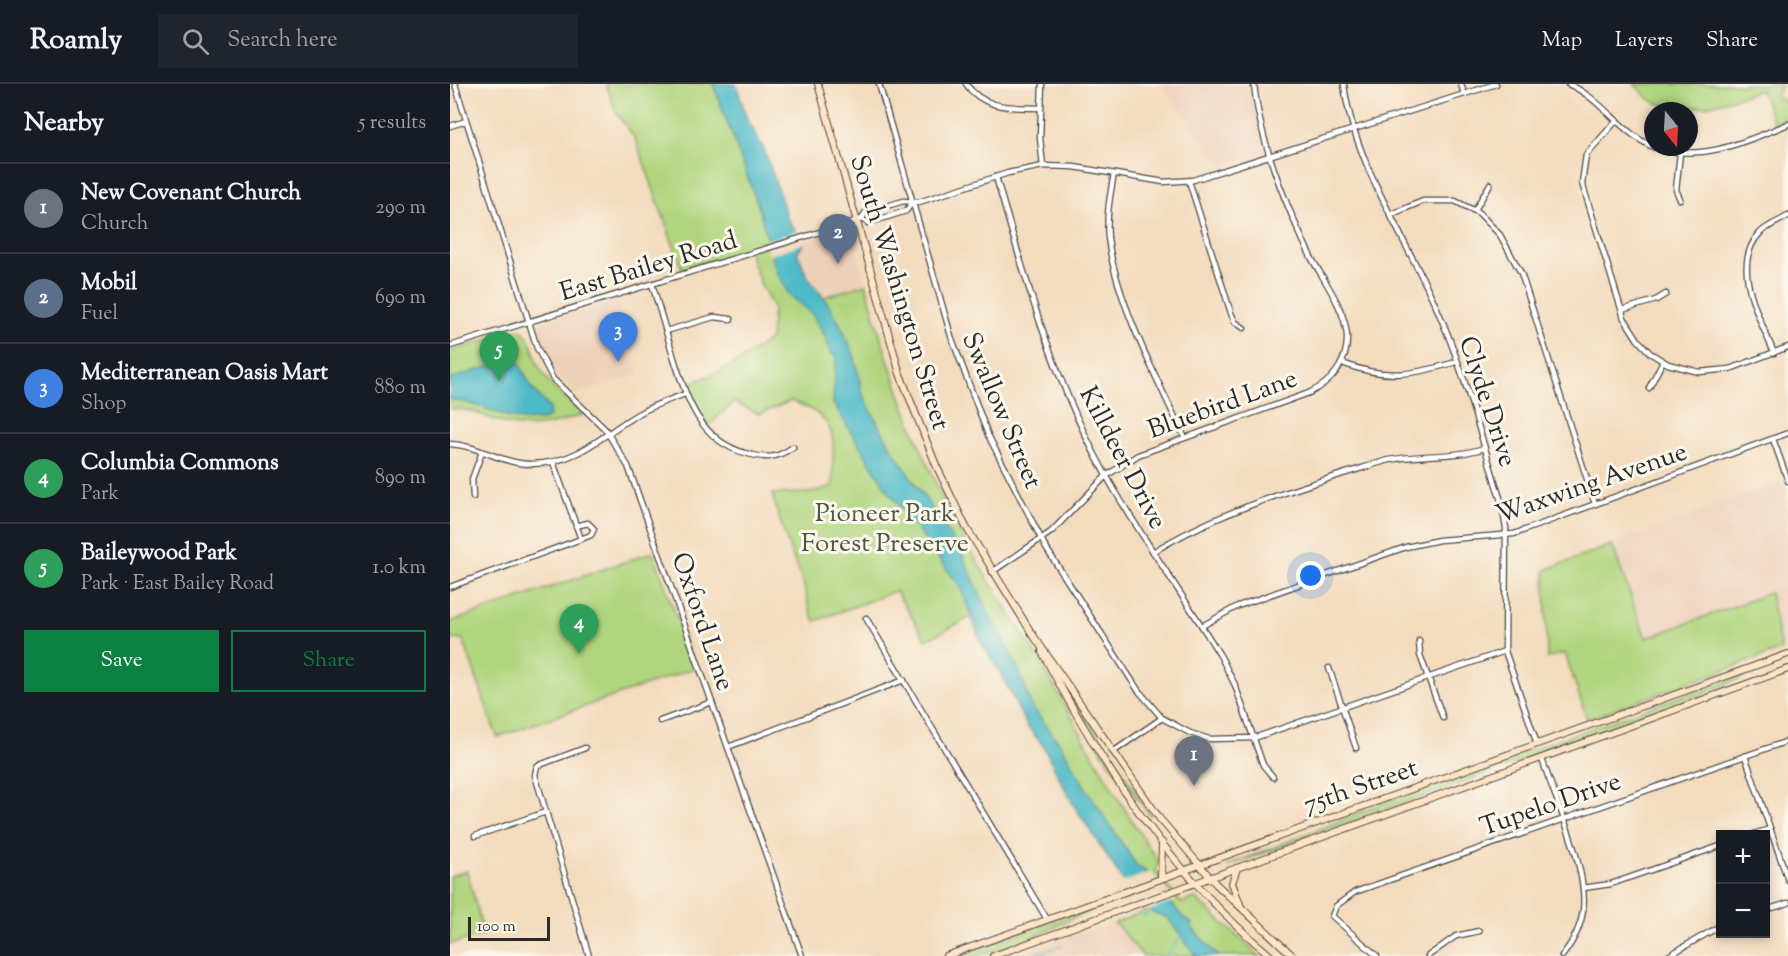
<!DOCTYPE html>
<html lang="en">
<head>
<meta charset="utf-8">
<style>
  body { margin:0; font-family:"Sorts Mill Goudy",serif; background:#20242c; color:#f1f3f6 }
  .controls { position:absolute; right:18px; bottom:18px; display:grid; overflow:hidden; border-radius:0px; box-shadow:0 3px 9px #0003 }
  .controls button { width:54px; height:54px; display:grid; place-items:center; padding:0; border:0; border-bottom:2px solid #363941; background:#171b24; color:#f1f3f6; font:30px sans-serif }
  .compass { position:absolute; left:1194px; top:18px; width:54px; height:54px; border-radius:50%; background:#171b24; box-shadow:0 3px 9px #0003; rotate:162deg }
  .scale { position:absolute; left:18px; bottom:15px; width:82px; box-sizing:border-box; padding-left:6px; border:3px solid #2b2b2b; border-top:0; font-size:16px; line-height:21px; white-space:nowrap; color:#2b2b2b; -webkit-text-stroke:4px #fbf7ec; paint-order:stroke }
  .you { position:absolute; left:861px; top:492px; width:21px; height:21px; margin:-15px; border:4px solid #fff; border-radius:50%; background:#1a73e8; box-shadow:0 0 0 9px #1a73e833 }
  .badge { display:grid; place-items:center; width:39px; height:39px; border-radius:50%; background:#0b8043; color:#fff; font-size:20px; font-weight:700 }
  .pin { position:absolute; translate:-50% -50px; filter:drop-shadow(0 2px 3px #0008) }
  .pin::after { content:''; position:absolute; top:32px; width:21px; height:18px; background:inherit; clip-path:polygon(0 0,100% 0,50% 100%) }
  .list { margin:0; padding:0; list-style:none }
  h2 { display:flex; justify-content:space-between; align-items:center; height:78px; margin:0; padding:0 24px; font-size:26px }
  h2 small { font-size:20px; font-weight:400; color:#9ea1a6 }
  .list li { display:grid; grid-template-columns:39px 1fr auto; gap:18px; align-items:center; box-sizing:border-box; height:90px; padding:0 24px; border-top:2px solid #363941 }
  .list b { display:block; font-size:22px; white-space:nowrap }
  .list p { margin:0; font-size:20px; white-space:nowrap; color:#9ea1a6 }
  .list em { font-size:20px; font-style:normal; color:#9ea1a6 }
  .actions { display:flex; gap:12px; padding:18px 24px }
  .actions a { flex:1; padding:14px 0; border:2px solid #0b8043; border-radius:0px; text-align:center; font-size:21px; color:#0b8043 }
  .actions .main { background:#0b8043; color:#fff }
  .icon { flex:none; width:33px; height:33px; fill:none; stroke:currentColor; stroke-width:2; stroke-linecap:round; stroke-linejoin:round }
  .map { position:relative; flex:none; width:1338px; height:872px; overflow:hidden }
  header { display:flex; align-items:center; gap:36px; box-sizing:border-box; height:84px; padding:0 30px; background:#171b24; border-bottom:2px solid #363941 }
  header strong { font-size:28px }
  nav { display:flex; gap:33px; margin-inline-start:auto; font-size:21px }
  .search { width:420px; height:54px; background:#20242c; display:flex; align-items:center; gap:15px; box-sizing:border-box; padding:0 21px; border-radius:0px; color:#9ea1a6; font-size:22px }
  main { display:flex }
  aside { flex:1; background:#171b24 }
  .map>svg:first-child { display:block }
</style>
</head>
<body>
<header>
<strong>Roamly</strong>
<div class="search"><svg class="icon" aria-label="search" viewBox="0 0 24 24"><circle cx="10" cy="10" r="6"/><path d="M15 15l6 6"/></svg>Search here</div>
<nav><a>Map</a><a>Layers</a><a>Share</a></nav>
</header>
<main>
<aside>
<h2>Nearby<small>5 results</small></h2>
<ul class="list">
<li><span class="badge" style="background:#6b7280">1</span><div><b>New Covenant Church</b><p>Church</p></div><em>290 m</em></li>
<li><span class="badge" style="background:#5c6f8a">2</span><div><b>Mobil</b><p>Fuel</p></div><em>690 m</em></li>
<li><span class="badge" style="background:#3f7fe0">3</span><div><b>Mediterranean Oasis Mart</b><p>Shop</p></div><em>880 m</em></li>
<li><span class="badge" style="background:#2e9e5b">4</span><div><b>Columbia Commons</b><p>Park</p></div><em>890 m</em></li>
<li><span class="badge" style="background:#2e9e5b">5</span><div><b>Baileywood Park</b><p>Park · East Bailey Road</p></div><em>1.0 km</em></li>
</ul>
<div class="actions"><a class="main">Save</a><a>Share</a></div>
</aside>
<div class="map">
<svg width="1338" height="872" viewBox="0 0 1338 872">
  <rect width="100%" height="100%" fill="#fbf7ec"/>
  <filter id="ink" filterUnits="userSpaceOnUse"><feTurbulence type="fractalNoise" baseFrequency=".0167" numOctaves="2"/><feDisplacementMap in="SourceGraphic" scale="12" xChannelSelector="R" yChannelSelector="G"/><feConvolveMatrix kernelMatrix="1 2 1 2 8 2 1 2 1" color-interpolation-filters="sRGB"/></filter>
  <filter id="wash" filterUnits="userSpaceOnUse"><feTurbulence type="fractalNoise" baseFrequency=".008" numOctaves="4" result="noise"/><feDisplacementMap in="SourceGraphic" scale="24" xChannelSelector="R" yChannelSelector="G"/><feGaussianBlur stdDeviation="1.35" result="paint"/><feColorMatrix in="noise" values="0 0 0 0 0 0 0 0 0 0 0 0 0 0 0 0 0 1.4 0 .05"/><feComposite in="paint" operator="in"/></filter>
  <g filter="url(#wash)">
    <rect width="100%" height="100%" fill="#f3dbbd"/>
    <g fill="#eed1bb">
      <path d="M711,0H801L814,68L773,82Z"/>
      <path d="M397,146L403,154L416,200L374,213L358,194L348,165L352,158Z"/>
      <path d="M167,216L189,290L125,311L107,293L98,277L86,244L91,239Z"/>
      <path d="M1332,397L1338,419V564L1137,635L1115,569L1097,574L1095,486Z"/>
      <path d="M665,839L693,872H557L578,865Z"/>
    </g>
    <g fill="#b0d57e" stroke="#6e8054" stroke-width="1.5">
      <path d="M156,0H276L349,205L374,213L416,200C437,282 467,363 505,439C531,489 565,534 593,583C631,647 664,713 707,775L708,784L705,787L731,819L745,814L810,872H693L665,839L711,821L582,638L529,529L476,556L446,507L365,537C357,524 357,510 352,496C339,466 331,441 322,410L359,409L383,402C382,355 393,335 341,317L309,330L284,318L258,342L245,324L237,300C269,290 294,276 320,255L323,224L310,199L298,165L232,185L185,54L167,30Z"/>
      <path d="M1184,0H1331L1326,13L1338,18V35L1324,40L1311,6C1277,16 1240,33 1205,18C1197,15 1190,6 1184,0Z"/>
      <path d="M70,246C82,251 84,272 89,283C100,303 116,317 134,330C109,339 85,347 58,340C34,334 27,325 0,325V267Z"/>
      <path d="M1162,461L1196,554L1320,509L1331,566L1137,635L1115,569L1097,574L1095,486Z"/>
      <path d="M203,468L245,584L47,653L13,555L0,556V538Z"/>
      <path d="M1338,574L1223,623L777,782L933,719Z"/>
      <path d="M623,613L701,731H700L654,671L621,615Z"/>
      <path d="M17,787L34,851L0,860V792Z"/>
      <path d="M669,813L585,852L528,872H508Z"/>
    </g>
    <g fill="#4dbac8" stroke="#3c727a" stroke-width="1.5">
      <path d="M263,0H286L297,35L314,65L338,136L347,148L353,161L347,168L358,194L378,219L392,244L404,271L413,312L442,365L511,468L541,534L569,586L582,623L609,658L638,708L687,782C691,785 696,786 699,790C711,802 729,835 742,839L741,843L768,872H746L717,833L705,830L674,798L623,720L592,660L577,642L550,588L531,559L511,504L436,404L383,319L386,273L379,266L376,253L362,230L339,211L325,184L309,124Z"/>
      <path d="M64,274L69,279L82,304L100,325L98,334C67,345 32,317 0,316V295Z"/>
    </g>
    <g fill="#f3dbbd">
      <path d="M350,146L355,159L319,171L315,157Z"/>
      <path d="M701,788L726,817L698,827L671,799Z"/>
    </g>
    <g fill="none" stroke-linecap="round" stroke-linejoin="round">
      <g stroke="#4dbac8" stroke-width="1.5">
        <path d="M692,833L704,826"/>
        <path d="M579,872L612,862"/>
        <path d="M716,872L730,854"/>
      </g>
    </g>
  </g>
  <g filter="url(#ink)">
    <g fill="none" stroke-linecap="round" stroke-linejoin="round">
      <defs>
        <g id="minor">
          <path d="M5,0L87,264L103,295L155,345L178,382L352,872"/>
          <path d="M429,0L501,252L538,351L596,464L688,606L712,634"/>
          <path d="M516,0C534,26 562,23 590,24"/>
          <path d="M592,0L590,54L593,82"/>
          <path d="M894,0C902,73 954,152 984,218C1013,281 1030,351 1051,417L1056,444L1055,567L1087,660"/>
          <path d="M1011,0L1014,10"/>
          <path d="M1118,0C1151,14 1170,48 1203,63"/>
          <path d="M1166,37L1136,71L1132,99L1174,234L1188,256L1200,269L1218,280L1249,288L1280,285L1338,263"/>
          <path d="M0,42L16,37"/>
          <path d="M1204,63C1250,79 1295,58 1338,40"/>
          <path d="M664,90C660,111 656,132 658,154C666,217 707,295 734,352"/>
          <path d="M546,93C576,198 606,305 661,400C695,459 736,515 771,573L785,601L813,681L823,693"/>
          <path d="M739,97L781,229L785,238L794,244"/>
          <path d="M1230,115L1226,106L1230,69"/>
          <path d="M1025,126L1040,100"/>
          <path d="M940,131L973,117H1005L1029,129L1050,151L1071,189L1145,420"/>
          <path d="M412,135L415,129L453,117L469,118L558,89L593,82L624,83L714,98L743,96L1046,0"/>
          <path d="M202,200C209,224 216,247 223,271C236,312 248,356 295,369C315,375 326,375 343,363"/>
          <path d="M1172,226L1206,216L1216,210"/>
          <path d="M216,247L264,233L281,235"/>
          <path d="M0,262L412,135L418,139L456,127L462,119"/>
          <path d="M1324,269C1310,234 1279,182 1310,149C1318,141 1328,138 1338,132"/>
          <path d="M892,279C936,296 963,291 1006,278"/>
          <path d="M1199,304L1213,277"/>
          <path d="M1323,355L1338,397"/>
          <path d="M0,360C28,361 52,380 81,380C129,379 150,352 188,330C203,321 219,316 235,310"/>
          <path d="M23,413L22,395L32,368"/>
          <path d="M126,442L138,439L144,445L141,451L131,455"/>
          <path d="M703,468C772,425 858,401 935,377C968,369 1001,375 1034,364"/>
          <path d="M542,488L601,448L656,392L688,371L859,309C883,298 898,278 897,252C895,224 874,197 861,173C835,120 810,59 804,0"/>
          <path d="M0,503L131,455L103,378"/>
          <path d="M416,534L597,835"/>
          <path d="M752,542L788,522L956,463L989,456L1064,450L1338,349"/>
          <path d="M969,557L970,571L993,634"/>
          <path d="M879,584L906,664"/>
          <path d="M210,637L262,618"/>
          <path d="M278,663L454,596"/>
          <path d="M135,664L87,682L85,691L139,872"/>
          <path d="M663,668L712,634L740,649L759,655L804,654L1055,567"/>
          <path d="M1295,672L1338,796"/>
          <path d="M1092,675C1105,715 1139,787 1133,826C1131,844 1123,858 1112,872"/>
          <path d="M1304,750L1320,745"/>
          <path d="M25,752L96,728"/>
          <path d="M1133,804L1161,800L1270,762"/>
          <path d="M1316,826L1338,819"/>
          <path d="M927,872L882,832L886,822L905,808L1338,657"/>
          <path d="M978,872L1006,852L1029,847"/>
          <path d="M1218,872L1270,842"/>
        </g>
        <g id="secondary">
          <path d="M368,0L450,290L486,381L516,443L581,548L710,735L766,800L843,872"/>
          <path d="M592,568C652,682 721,790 821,872"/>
          <path d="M787,784L782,799L791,823"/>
          <path d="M711,793L712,759"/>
          <path d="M496,872L1338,570"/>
          <path d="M543,872L1338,585"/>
        </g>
      </defs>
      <use href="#minor" stroke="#494541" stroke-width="7"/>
      <use href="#secondary" stroke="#494541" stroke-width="8"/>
      <use href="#minor" stroke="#fff" stroke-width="4.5"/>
      <use href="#secondary" stroke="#ffe4c6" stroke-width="6"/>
    </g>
  </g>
  <g text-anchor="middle" stroke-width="6" stroke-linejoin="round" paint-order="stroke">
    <g font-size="26" fill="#2b2b2b" stroke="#fbf7ec">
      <text transform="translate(198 181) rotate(-17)" y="9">East Bailey Road</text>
      <text transform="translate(451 208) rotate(73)" y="9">South Washington Street</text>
      <text transform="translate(1039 317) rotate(72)" y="9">Clyde Drive</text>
      <text transform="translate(772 319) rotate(-20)" y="9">Bluebird Lane</text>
      <text transform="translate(553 326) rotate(67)" y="9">Swallow Street</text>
      <text transform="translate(674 373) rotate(62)" y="9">Killdeer Drive</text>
      <text transform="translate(1141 398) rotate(-19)" y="9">Waxwing Avenue</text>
      <text transform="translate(254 537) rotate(71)" y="9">Oxford Lane</text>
      <text transform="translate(910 701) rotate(-19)" y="9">75th Street</text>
      <text transform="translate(1100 719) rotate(-19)" y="9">Tupelo Drive</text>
    </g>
    <g font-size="26" fill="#4c5640" stroke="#fbf7ec">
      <text x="435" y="437">Pioneer Park<tspan x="435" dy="30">Forest Preserve</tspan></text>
    </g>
  </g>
</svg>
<div class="controls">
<button>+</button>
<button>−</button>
</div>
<svg class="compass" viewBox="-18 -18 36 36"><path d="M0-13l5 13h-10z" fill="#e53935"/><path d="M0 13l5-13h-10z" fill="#9ea1a6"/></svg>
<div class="scale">100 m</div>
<div class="you"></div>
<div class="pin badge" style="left:744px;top:702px;background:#6b7280">1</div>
<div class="pin badge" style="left:388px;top:180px;background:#5c6f8a">2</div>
<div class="pin badge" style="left:168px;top:278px;background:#3f7fe0">3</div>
<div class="pin badge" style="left:129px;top:570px;background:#2e9e5b">4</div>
<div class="pin badge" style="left:49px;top:297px;background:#2e9e5b">5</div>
</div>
</main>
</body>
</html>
